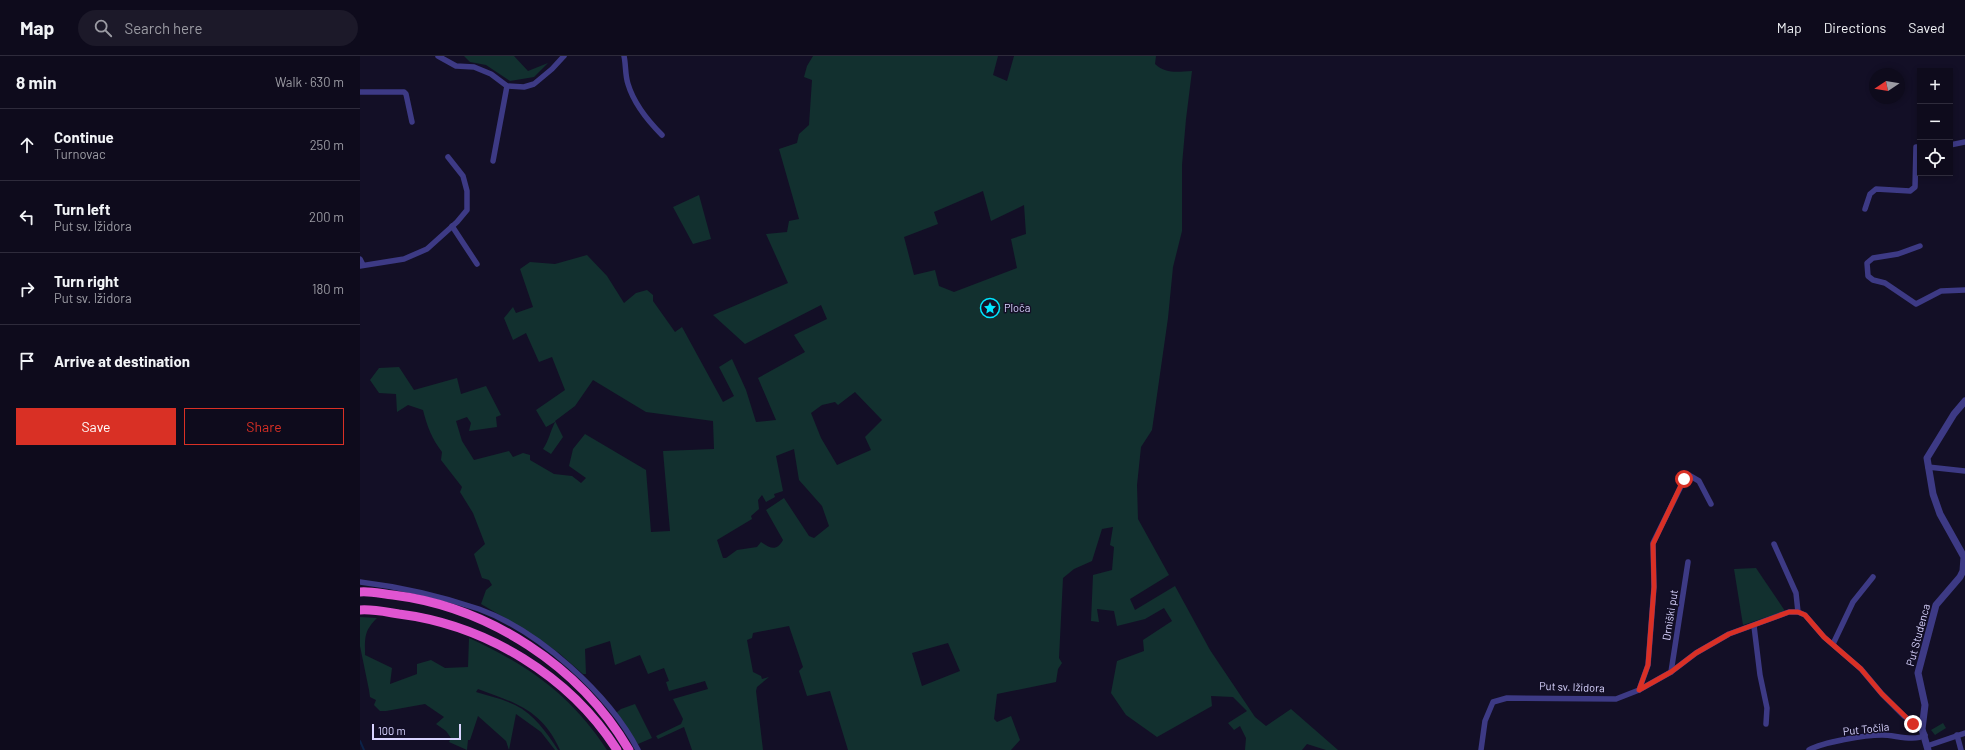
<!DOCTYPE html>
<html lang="en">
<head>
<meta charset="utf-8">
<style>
  body { margin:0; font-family:Barlow,sans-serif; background:#1c1929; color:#f1f3f6 }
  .controls { position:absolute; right:12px; top:12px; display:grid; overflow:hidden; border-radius:0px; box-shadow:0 2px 6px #0003 }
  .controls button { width:36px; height:36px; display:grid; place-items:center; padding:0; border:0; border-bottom:1px solid #2e2b3b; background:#0e0b1c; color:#f1f3f6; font:20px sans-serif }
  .compass { position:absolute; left:1509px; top:12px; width:36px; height:36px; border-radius:50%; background:#0e0b1c; box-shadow:0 2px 6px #0003; rotate:258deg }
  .scale { position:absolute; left:12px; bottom:10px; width:89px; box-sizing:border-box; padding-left:4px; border:2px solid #d9d4ff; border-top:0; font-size:11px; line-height:14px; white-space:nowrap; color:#d9d4ff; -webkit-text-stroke:3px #130f26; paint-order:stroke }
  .stop { position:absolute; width:12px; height:12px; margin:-9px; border:3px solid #d93025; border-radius:50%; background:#fff }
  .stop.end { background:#d93025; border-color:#fff; box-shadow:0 1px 4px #0008 }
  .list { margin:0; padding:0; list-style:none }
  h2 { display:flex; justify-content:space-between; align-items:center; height:52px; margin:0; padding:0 16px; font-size:17px }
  h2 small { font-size:13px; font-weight:400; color:#9b9ba3 }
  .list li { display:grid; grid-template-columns:26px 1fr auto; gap:12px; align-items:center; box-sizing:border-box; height:72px; padding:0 16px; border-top:1px solid #2e2b3b }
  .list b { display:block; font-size:15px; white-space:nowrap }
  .list p { margin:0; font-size:13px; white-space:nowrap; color:#9b9ba3 }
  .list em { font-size:13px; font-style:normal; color:#9b9ba3 }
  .actions { display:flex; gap:8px; padding:12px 16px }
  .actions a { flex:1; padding:9px 0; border:1px solid #d93025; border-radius:0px; text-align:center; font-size:14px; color:#d93025 }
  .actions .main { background:#d93025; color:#fff }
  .icon { flex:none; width:22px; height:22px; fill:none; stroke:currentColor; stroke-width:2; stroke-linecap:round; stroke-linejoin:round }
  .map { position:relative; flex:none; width:1605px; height:694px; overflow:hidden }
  header { display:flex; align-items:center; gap:24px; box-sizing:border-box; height:56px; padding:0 20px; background:#0e0b1c; border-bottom:1px solid #2e2b3b }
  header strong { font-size:19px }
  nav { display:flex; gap:22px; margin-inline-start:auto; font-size:14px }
  .search { width:280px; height:36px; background:#1c1929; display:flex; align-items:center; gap:10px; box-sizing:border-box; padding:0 14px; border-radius:22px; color:#9b9ba3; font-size:15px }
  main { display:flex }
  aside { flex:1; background:#0e0b1c }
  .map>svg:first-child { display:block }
</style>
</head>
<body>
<header>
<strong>Map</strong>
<div class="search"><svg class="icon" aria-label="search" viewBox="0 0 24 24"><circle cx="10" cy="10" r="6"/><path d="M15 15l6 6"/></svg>Search here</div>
<nav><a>Map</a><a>Directions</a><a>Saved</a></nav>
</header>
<main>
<aside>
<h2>8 min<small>Walk · 630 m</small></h2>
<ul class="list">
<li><svg class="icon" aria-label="ahead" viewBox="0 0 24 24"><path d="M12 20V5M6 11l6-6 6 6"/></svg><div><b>Continue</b><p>Turnovac</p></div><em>250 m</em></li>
<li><svg class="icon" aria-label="left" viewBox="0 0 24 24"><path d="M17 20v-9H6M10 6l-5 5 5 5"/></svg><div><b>Turn left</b><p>Put sv. Ižidora</p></div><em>200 m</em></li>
<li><svg class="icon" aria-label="right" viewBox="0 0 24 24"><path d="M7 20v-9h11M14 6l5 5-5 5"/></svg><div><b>Turn right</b><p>Put sv. Ižidora</p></div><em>180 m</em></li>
<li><svg class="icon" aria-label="arrive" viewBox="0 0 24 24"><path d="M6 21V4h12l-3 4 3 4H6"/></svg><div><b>Arrive at destination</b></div></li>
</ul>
<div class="actions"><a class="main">Save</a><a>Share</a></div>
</aside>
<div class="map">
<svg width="1605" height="694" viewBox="0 0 1605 694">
  <rect width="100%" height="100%" fill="#130f26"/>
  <g fill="#12302f" fill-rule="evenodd">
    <path d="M104,0H154L168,15L188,7L174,21L150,25L126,9L110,6Z"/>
    <path d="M453,0H638L633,19L647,25L654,0H796L795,8C806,18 817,16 832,15L826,63L822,109V175L813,211L808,262L792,374L781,391L777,429L778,463L809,519L770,543L775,554L815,530L850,594L895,661L906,670L931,653L978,694H966L947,688L942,694H885L886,682L880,670L874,674L868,667L887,655L873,641L851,640L852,650L797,681L766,659L751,637L757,605L784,595L783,584L812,565L804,552L785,563L757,570L754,555L737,553L739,566L731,565L733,519L752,514L754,491L750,489L753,471L742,473L732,505L714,513L703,522L699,602L702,607L698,613L696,626L637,638L634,663L637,666L651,660L660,684L651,694H488L470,635L447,640L439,615L443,611L429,570L393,577L392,582L387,584L393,616L401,620L402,623L409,621L397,631L396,635L403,694H332L324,671L298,683L296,680L321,668L323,663L313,643L348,633L345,625L309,635L306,626L309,625L304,612L288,618L280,599L255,609L250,585L225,593L226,618H223L199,597L162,572L121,548L126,534L132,529L129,524L122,522L114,498L125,488L113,457L100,436L102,431L81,404L82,396C72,383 67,370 63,354L48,349L37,356L36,338L19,337L10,324L19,312L39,311L54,334L97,322L101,338L126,330L141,359L136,361L137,371L109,375L111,367L107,361L96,365L102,385L114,404L149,395L153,401L163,397L170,399V404L194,418L212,420L221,427L226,422L209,410L213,393L225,378L286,414L291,476L310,475L303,395L354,393L353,365L286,356L233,324L215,350L195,365L203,381L191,398L183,393C189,384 190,376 195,366L186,371L176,354L205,334L192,301L179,306L166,277L153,284L144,262L153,251L156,257L173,251L160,213L170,206L195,208L227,199L247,220L264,247L276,237L287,234L293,239V245L315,276L322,271L363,346L374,340L359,311L372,303L386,334L396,366L416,364L398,322L445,296L434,279L467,263L461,249L385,288L353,259L428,227L406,178L427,176L429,165L439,163L419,93L437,87L439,78L449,69L452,24L444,21L447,10ZM623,135L631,165L664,149L666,178L651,183L657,212L594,236L579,230L575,214L554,219L544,181L578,168L574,156ZM495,336L522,364L505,381L511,394L477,409L461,382L451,357L462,349L475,346L478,349ZM434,393L439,424L462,450L469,470L454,482L449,480L424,442L406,454L423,484C417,495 411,493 401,486L397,491L377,494L366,502H363L357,484L392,463L391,460L399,453L398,444L402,439L406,446L415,441L414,438L423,435L416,400ZM588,587L600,615L562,630L552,597Z"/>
    <path d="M339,139L351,183L333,188L313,151Z"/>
    <path d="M1396,512L1425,555L1383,569L1374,513Z"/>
    <path d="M0,561L17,562C4,575 5,581 5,599L32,612L30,628L57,618V608L71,604L85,612L108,611L109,582C168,609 211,639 247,694H200C182,654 156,647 118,633L116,636C129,640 143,643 155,649C174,658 187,677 198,694H195L181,676L156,658L149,694L146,685L118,660L110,684H108L107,694L89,686L91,682L86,675L76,668L84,661L65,648L26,655H20L14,649L16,644L10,641L9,634L0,590Z"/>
    <path d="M275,648L292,682L278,688L256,657L261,653Z"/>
    <path d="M1583,667L1586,672L1575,679L1571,674Z"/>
  </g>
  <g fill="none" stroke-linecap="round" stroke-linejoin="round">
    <path stroke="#0c2248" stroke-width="2" d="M0,685L4,694"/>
    <g stroke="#3d3a85" stroke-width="5.5">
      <path d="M78,0L96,10L114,11L131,18L147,30L164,31L174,28L192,13L204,0"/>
      <path d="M264,0C266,9 265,19 268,28C274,48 287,64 302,79"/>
      <path d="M0,36H44L46,38L52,66"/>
      <path d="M1590,89L1605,86"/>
      <path d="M133,105L147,30"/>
      <path d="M1505,153L1510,138L1516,133L1550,135L1555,131L1556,91H1560"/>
      <path d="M92,170L117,208"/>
      <path d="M1560,190L1538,198L1513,202L1507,207L1508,220L1513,224L1525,227L1556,248L1581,235L1605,234"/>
      <path d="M0,203L3,209"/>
      <path d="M0,210L44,203L67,193L97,166L107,154V135L103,120L88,101"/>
      <path d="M1568,411L1605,415"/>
      <path d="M1414,488L1436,537L1438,556"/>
      <path d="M0,526C41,531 80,540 119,553C179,575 249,638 278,694"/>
      <path d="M1394,570L1400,619L1407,652L1406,668"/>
      <path d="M1473,588L1493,546L1513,521"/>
      <path d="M1311,616L1328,506"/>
      <path d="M1279,634L1288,609L1294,531L1293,487L1327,418L1339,425L1351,448"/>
      <path d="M1597,679L1601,694"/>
      <path d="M1567,690L1605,677"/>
      <path d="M1121,694L1125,665L1133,646L1147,642L1256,643L1279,634L1311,616L1336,597L1369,578L1429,556H1438L1445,559L1464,581L1501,613L1522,638L1544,660L1562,673"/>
      <path d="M1449,694C1463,686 1505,679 1522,679C1535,679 1554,686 1565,679"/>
    </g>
    <path stroke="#3d3a85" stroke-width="7" d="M1568,694L1562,673L1565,649L1558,617L1576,549L1600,521L1603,515L1604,501L1580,458L1573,438L1567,402L1594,358L1605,345"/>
    <g stroke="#e055d1" stroke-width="9">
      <path d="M0,536C11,535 22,538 33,539C129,551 220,610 269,694"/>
      <path d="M0,554C13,553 26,556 39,558C126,569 210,620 257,694"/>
    </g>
  </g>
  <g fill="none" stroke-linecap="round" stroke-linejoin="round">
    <path stroke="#d93025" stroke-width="5" d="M1324,423L1293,488L1294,531L1288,609L1279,634L1311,616L1336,597L1369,578L1429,556H1438L1445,559L1464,581L1501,613L1522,638L1553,668"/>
  </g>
  <defs>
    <symbol id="sight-ring" viewBox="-11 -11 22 22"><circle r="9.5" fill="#130f26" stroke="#00e5ff" stroke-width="1.5"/><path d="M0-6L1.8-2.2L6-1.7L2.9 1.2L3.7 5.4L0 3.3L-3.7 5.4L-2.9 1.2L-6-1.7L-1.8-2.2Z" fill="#00e5ff"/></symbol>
  </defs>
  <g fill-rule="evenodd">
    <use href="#sight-ring" x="619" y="241" width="22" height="22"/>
  </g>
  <g text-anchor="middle" stroke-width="3" stroke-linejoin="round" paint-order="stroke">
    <g font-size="11" fill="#d9d4ff" stroke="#130f26" text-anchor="start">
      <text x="644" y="256">Ploča</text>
    </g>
    <g font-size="11" fill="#d9d4ff" stroke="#130f26">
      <text transform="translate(1310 559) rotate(-81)" y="4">Drniški put</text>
      <text transform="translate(1558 579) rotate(-75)" y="4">Put Studenca</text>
      <text transform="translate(1212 631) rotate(2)" y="4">Put sv. Ižidora</text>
      <text transform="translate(1506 673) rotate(-6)" y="4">Put Točila</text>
    </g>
  </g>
</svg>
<div class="controls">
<button>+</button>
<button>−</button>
<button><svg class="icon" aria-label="locate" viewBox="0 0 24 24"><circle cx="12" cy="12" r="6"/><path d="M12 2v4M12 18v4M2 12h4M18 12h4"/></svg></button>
</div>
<svg class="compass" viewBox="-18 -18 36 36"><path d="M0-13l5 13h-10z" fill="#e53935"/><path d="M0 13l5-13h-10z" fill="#9b9ba3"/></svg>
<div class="scale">100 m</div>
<div class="stop" style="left:1324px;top:423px"></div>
<div class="stop end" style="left:1553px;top:668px"></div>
</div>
</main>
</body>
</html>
